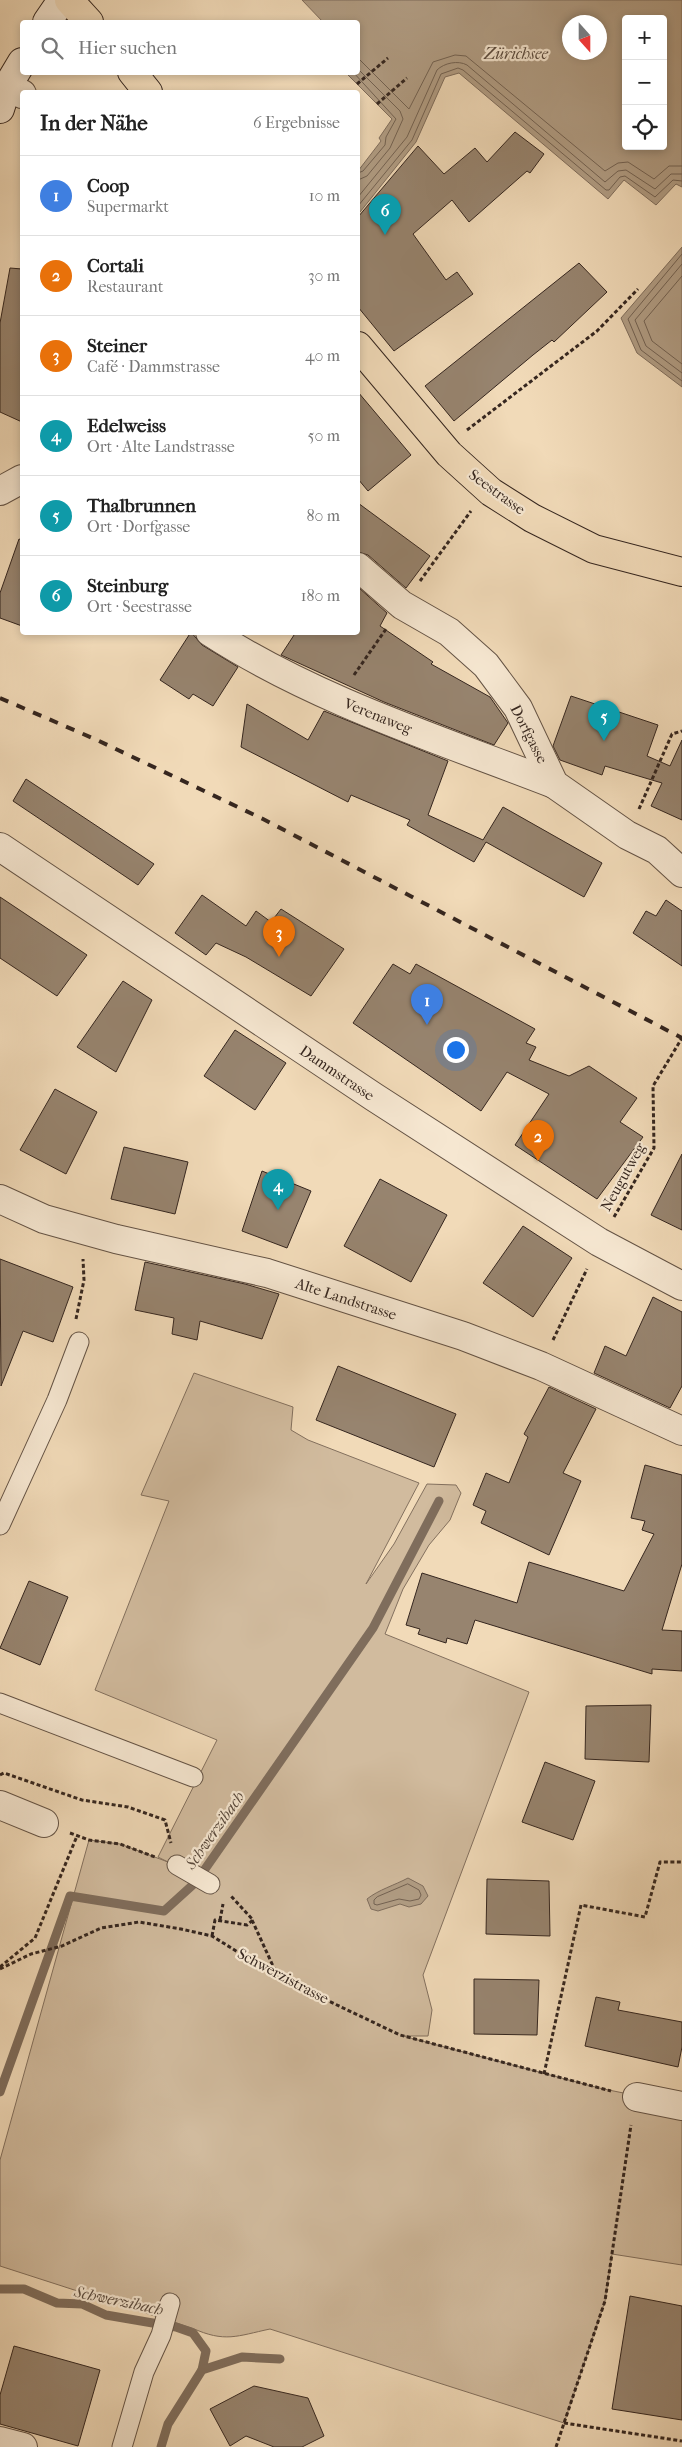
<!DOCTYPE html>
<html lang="de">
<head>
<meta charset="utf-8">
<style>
  body { margin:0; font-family:"IM FELL French Canon",serif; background:#f6f6f6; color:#222 }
  .controls { position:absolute; right:15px; top:15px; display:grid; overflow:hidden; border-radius:5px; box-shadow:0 2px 8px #0003 }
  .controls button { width:45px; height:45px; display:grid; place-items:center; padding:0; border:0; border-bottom:1px solid #e0e0e0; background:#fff; color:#222; font:25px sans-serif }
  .compass { position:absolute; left:562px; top:15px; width:45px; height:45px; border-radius:50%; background:#fff; box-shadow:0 2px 8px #0003; rotate:159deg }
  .you { position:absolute; left:455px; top:1049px; width:18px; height:18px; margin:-12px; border:4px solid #fff; border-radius:50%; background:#1a73e8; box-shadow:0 0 0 8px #1a73e833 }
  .badge { display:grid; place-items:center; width:32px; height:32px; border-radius:50%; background:#8f2418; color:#fff; font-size:16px; font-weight:700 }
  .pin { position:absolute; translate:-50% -41px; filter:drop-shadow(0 1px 2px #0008) }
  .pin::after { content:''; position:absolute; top:26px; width:18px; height:15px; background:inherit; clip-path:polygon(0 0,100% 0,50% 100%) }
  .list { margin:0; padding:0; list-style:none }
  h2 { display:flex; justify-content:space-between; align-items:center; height:65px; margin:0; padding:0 20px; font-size:21px }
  h2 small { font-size:16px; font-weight:400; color:#767676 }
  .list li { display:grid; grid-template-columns:32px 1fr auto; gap:15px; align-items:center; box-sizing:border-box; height:80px; padding:0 20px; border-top:1px solid #e0e0e0 }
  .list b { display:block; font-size:19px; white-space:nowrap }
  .list p { margin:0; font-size:16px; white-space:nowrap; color:#767676 }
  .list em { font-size:16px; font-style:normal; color:#767676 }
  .icon { flex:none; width:28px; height:28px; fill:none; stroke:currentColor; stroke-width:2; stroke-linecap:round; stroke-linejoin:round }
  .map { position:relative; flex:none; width:682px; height:2447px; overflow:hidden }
  .search { position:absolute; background:#fff; box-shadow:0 2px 8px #0003; left:20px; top:20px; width:340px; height:55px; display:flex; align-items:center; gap:12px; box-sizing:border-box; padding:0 18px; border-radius:5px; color:#767676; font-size:19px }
  .panel { position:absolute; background:#fff; box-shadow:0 2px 8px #0003; left:20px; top:90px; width:340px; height:545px; border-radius:5px }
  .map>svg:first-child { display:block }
</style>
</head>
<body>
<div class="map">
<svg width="682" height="2447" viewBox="0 0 682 2447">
  <rect width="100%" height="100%" fill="#f1dab8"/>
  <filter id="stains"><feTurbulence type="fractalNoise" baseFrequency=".004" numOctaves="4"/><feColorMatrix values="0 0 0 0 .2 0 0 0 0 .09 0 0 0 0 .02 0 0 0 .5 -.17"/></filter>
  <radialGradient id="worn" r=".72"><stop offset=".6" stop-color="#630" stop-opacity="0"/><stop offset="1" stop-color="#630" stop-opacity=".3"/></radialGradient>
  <path fill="#d1bb9e" stroke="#83705e" d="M194,1373L293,1407L291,1430L308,1440L419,1483L366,1584L394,1544L427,1484L456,1485L461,1493L450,1520L429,1545L403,1589L385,1634L529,1692L423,1975L432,2010L428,2036H403L599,2088L682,2105V2265L612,2254L605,2301L564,2423L270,2329C237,2336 225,2343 192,2328L0,2266V2160L89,1840L120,1844L168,1862L158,1857L217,1740L95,1690L169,1501L141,1495Z"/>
  <g fill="#b19d84" stroke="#7f6d5c" fill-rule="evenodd">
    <path d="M302,0H682V187L676,184L656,205L624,180L608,199L459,73L445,77L416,142L360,212L358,210V171L381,141L379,138L392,119L346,73L358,72V22H323ZM626,19H663V146H626ZM570,22H600V52H570Z"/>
    <path d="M682,247V387L637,353L621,318Z"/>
    <path d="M408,1878L423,1886L428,1896L421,1904L409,1907L400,1904L378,1911L371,1909L367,1899C378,1890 395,1885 408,1878Z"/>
  </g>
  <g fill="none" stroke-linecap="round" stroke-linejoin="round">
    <g stroke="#736252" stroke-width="1">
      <path d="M358,58L409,109L433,62L455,55L466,56L605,171L618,163L628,162L654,179L669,166H682"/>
      <path d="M358,69L400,111L403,119L390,148L367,176L358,180"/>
      <path d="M353,72L396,119L386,137L385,145L363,171L358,173"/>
      <path d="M358,197L407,137L437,70C444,63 458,60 467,65L605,182L618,171L626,170L655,189L671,174H682"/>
      <path d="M358,206L412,140L441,74L458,68L463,70L606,190H609L620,177L625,176L655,197L673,180L682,181"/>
      <path d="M682,254L628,319L641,350L682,381"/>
      <path d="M682,264L635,320L646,346L682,373"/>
      <path d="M682,276L644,321L652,341L682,364"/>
      <path d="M408,1884L419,1890L421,1895L419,1899L410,1901L399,1899L377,1905L374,1904V1900L377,1897Z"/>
    </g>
    <g stroke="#7f6d5c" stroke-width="9">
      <path d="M0,2092L70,1896L164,1911L196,1882L373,1628L439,1501"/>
      <path d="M0,2289H24L57,2303L82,2304L106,2315L176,2327L193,2333L206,2351L202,2370"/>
      <path d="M161,2447L168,2424L202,2370L242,2357L280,2359"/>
    </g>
  </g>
  <g fill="#97846f" stroke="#35261f">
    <path d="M515,132L544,154L530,173L527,171L469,222L452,200L413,234L446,280L457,272L473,294L394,351L358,307V217L418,146L444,174L475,148L487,162Z"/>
    <path d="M579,263L607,292L554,342L552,340L533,355L454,421L425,386Z"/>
    <path d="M10,268L22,269V422L0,412V323Z"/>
    <path d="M358,392L411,455L368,491L358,479Z"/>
    <path d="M358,503L430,556L406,588L368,555L358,552Z"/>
    <path d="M19,539L22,540V626L0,618V593Z"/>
    <path d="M358,587L387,613L380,626L433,662L431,664L490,697L508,723L494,745L384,702L281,655L296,632H358Z"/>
    <path d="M191,632L202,645L238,667L213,706L193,694L189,699L160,680Z"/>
    <path d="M571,696L658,725L647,756L670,766L682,740V820L651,806L662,783L605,766L602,775L560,760L553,746Z"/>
    <path d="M247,704L308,740L324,711L448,761L428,815L483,840L503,807L602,863L584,897L486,842L474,862L407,825L410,820L351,795L348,802L241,747Z"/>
    <path d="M26,779L154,864L138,885L13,801Z"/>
    <path d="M202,895L246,926L256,911L271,922L281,909L344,949L311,996L246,957L216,943L206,955L175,933Z"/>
    <path d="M0,897L87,955L57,996L0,958Z"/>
    <path d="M666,900L682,911V966L633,933L646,911L656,916Z"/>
    <path d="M393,964L410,974L416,964L535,1029L526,1043L536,1047L529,1060L569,1076L589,1066L637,1098L620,1122L643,1137L597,1199L515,1145L549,1094L507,1072L481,1111L353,1023Z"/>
    <path d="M123,981L152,1000L116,1072L77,1047Z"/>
    <path d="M235,1030L286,1063L255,1110L204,1076Z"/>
    <path d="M55,1089L97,1112L66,1174L20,1150Z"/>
    <path d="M124,1147L188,1162L175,1214L111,1199Z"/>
    <path d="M682,1154V1230L651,1215Z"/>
    <path d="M262,1171L311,1191L287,1248L242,1231Z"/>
    <path d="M380,1179L447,1215L411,1282L344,1246Z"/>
    <path d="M523,1226L572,1258L533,1317L483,1283Z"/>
    <path d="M0,1259L73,1287L53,1342L23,1331L1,1386Z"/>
    <path d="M145,1262L245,1284L279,1294L262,1339L200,1321L197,1340L172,1334L174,1318L135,1310Z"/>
    <path d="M653,1297L682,1312V1386L670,1408L594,1373L605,1346L626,1356Z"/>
    <path d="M338,1366L456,1414L434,1467L316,1420Z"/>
    <path d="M549,1387L596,1409L563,1473L581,1481L549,1555L481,1523L486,1511L473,1505L486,1473L509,1483L528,1437L524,1434Z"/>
    <path d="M645,1465L682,1475V1564L662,1630L682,1631V1671L652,1669V1674L475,1620L467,1644L447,1638L446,1643L418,1634L420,1629L406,1625L422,1573L517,1603L529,1562L624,1591L654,1534L642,1530L645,1521L631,1518Z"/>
    <path d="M29,1581L68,1597L40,1665L0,1648Z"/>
    <path d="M651,1705L649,1762L585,1759L586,1706Z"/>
    <path d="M545,1762L595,1781L573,1840L522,1822Z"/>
    <path d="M487,1879L549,1881L550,1936L486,1934Z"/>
    <path d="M474,1979L539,1980L537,2035L474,2034Z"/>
    <path d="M596,1997L620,2002L618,2010L682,2022V2047L678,2067L585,2046Z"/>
    <path d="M630,2296L682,2306V2420L612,2409Z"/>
    <path d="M14,2346L100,2370L78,2446L0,2424V2395Z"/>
    <path d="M254,2386L308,2398L324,2436L302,2447H274L246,2436L230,2446L210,2409Z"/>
  </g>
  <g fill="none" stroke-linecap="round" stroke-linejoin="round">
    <defs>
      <g id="lane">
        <path d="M0,1525L57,1400L79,1342"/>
        <path d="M0,1703L193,1777"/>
        <path d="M177,1865L210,1884"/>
        <path d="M122,2447L144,2372L161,2335L170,2303"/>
      </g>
      <g id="street">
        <path d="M20,93L22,94"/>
        <path d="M0,491L22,479"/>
        <path d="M358,567L402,605L449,632L486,665L518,708L554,784L627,835L657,850L682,873"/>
        <path d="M210,632C315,700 438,739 554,784"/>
        <path d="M0,847L374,1097L599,1242L682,1286"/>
        <path d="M0,1199L44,1219L116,1239L267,1273L463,1336L541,1366L682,1431"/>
        <path d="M0,1805L44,1823"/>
        <path d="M637,2097L682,2106"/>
        <path d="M0,2441L23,2447"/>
      </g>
      <g id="secondary">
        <path d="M47,22L62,0"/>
        <path d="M0,109L7,87L22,62"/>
      </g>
      <g id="primary">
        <path d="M69,0L89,22"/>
        <path d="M132,72L148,92"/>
        <path d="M358,346L449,454L491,492L532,518L594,549L682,572"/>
      </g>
    </defs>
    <use href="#lane" stroke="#645345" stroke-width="21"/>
    <use href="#street" stroke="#645345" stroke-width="30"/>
    <use href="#secondary" stroke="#35261f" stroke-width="30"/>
    <use href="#primary" stroke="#35261f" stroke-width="30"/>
    <g stroke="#35261f" stroke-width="3" stroke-dasharray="4 2.5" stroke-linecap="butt">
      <path d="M357,84L388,58"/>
      <path d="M377,104L407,78"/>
      <path d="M467,430L597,331L638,289"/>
      <path d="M420,581L471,511"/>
      <path d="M354,675L386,629"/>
      <path d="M639,809L672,734L682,731"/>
      <path d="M614,1217L654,1148L653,1086L682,1038"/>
      <path d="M76,1319L84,1280L83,1259"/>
      <path d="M553,1340L587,1269"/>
      <path d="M0,1775L4,1773L82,1800L128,1807L165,1820L171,1843"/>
      <path d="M70,1833L89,1840L120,1844L155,1857"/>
      <path d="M220,1920L223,1904"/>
      <path d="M252,1920L278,1977"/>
      <path d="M212,1936L215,1920L247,1925L253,1920L231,1896"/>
      <path d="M0,1967L35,1938L77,1836"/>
      <path d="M0,1969L31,1954L62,1946L101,1928L139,1922L181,1929L212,1936L278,1977L400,2035L611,2091"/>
      <path d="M544,2074L581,1905L645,1917L660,1862H682"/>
      <path d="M564,2423L682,2441"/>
      <path d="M556,2447L605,2301L631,2125"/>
    </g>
    <use href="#lane" stroke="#f6e7d1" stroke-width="19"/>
    <use href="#street" stroke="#f6e7d1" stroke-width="28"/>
    <use href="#secondary" stroke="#f6e7d1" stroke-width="28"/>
    <use href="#primary" stroke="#f1dab8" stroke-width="28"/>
    <path stroke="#35261f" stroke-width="4" stroke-dasharray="9 9" stroke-linecap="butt" d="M0,698L97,740L263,819L682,1038"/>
  </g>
  <g text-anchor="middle" stroke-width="4.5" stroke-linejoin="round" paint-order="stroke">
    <g font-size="15" fill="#35261f" stroke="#f6e7d1">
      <text transform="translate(497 492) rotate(36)" y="5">Seestrasse</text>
      <text transform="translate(378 716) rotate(22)" y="5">Verenaweg</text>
      <text transform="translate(529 734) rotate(63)" y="5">Dorfgasse</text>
      <text transform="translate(337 1073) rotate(34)" y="5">Dammstrasse</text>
      <text transform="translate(623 1177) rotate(-61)" y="5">Neugutweg</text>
      <text transform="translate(346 1299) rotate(18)" y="5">Alte Landstrasse</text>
      <text transform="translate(283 1976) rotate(28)" y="5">Schwerzistrasse</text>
    </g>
    <g font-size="16" font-style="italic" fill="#5a4a3d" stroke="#f6e7d1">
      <text x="516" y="59">Zürichsee</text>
      <text transform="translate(214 1830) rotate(-55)" y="6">Schwerzibach</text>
      <text transform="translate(119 2300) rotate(12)" y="6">Schwerzibach</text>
    </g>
  </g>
  <rect width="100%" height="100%" filter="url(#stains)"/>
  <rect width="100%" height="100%" fill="url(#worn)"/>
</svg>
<div class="controls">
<button>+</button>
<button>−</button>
<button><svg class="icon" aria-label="locate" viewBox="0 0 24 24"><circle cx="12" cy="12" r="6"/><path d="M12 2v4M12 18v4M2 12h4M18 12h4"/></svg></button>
</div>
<svg class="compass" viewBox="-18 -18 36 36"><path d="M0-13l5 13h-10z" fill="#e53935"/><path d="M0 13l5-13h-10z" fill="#767676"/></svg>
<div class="you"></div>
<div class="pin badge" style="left:427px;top:1025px;background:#3f7fe0">1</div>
<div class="pin badge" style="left:538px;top:1161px;background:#e8710a">2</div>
<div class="pin badge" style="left:279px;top:957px;background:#e8710a">3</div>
<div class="pin badge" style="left:278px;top:1210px;background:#0f9aa8">4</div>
<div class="pin badge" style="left:604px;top:741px;background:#0f9aa8">5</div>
<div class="pin badge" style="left:385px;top:235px;background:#0f9aa8">6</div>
<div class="search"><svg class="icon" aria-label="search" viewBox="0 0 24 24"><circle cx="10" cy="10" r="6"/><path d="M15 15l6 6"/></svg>Hier suchen</div>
<section class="panel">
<h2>In der Nähe<small>6 Ergebnisse</small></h2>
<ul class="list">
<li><span class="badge" style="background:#3f7fe0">1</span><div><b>Coop</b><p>Supermarkt</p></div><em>10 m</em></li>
<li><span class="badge" style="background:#e8710a">2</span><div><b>Cortali</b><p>Restaurant</p></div><em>30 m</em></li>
<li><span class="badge" style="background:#e8710a">3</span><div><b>Steiner</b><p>Café · Dammstrasse</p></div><em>40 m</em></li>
<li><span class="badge" style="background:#0f9aa8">4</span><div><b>Edelweiss</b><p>Ort · Alte Landstrasse</p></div><em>50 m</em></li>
<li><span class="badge" style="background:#0f9aa8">5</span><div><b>Thalbrunnen</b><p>Ort · Dorfgasse</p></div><em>80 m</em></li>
<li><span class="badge" style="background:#0f9aa8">6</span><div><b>Steinburg</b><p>Ort · Seestrasse</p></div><em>180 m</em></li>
</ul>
</section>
</div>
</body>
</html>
